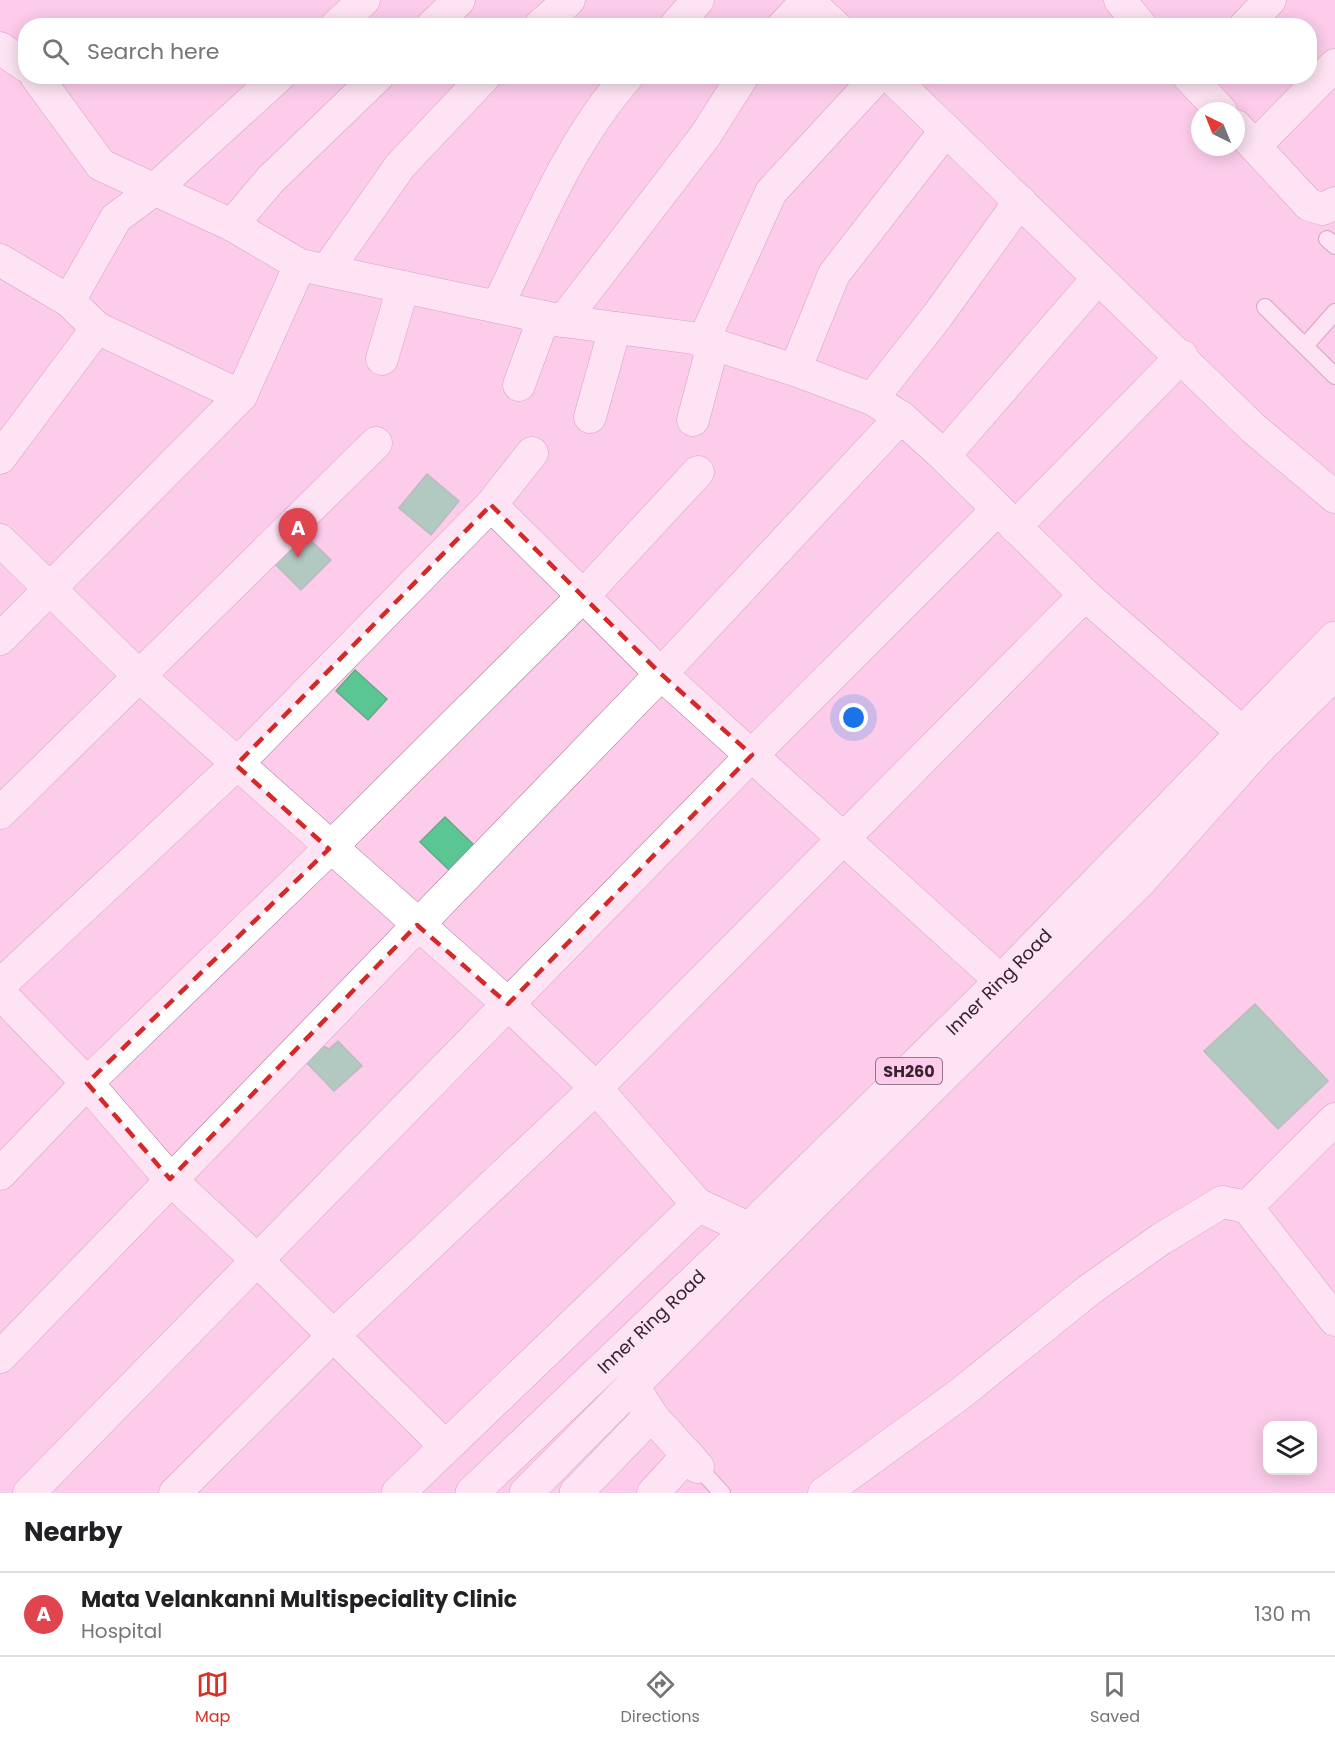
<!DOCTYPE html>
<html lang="en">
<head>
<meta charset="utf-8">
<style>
  body { margin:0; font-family:Poppins,sans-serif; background:#f2f2f2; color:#202124 }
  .controls { position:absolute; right:18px; bottom:18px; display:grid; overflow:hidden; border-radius:12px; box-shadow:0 3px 15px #0003 }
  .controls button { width:54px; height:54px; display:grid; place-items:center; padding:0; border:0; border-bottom:2px solid #e0e0e0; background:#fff; color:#202124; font:30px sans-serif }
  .compass { position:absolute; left:1191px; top:102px; width:54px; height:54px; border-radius:50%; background:#fff; box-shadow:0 3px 15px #0003; rotate:317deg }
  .you { position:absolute; left:854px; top:718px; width:21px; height:21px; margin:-15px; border:4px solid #fff; border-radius:50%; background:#1a73e8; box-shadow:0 0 0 9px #1a73e833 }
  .badge { display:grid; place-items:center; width:39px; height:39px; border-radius:50%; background:#d93025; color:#fff; font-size:20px; font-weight:700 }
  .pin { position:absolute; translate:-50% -50px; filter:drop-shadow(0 2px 3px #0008) }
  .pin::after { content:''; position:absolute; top:32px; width:21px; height:18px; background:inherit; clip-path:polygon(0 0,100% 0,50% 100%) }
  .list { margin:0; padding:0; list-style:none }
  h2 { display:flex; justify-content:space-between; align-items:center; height:78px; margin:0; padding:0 24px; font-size:26px }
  h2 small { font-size:20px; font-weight:400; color:#757577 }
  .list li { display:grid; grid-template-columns:39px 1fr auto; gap:18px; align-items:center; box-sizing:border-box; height:84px; padding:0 24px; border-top:2px solid #e0e0e0 }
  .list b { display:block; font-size:22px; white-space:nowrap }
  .list p { margin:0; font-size:20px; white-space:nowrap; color:#757577 }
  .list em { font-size:20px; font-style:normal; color:#757577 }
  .icon { flex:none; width:33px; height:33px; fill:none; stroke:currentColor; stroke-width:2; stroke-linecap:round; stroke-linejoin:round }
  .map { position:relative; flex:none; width:1335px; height:1493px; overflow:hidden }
  .search { position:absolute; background:#fff; box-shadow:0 3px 15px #0003; left:18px; right:18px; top:18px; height:66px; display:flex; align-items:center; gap:15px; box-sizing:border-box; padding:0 21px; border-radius:24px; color:#757577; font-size:22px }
  .sheet { height:162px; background:#fff }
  nav { display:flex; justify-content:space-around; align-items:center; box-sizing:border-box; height:84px; border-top:2px solid #e0e0e0; background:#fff; font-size:16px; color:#757577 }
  nav a { display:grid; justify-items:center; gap:3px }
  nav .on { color:#d93025 }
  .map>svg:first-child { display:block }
</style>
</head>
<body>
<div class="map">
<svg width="1335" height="1493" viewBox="0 0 1335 1493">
  <rect width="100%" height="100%" fill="#fcccea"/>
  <g fill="#5ac693" stroke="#68a787" stroke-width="1.5">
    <path d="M427,474L459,501L431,535L399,508Z"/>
    <path d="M301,531L331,560L301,590L271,560Z"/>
    <path d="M355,670L387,699L368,720L336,691Z"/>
    <path d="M445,817L474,845L449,870L420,842Z"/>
    <path d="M1255,1004L1328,1081L1278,1129L1204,1051Z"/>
    <path d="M338,1041L362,1066L334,1091L306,1062L323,1046L329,1049Z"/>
  </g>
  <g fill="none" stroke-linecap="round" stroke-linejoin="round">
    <defs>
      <g id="service">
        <path d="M1327,239L1335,246"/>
        <path d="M1265,307L1335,376"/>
        <path d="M1305,346L1335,312"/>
        <path d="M698,1467L722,1493"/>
      </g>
      <g id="minor">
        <path d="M807,0L835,26"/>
        <path d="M1120,0L1141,26"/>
        <path d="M336,26L364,0"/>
        <path d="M432,26L459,0"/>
        <path d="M540,26L569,0"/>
        <path d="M675,26L698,0"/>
        <path d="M783,26L808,0"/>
        <path d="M1245,26L1270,0"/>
        <path d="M0,48L26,66"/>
        <path d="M36,76L101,165L232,225L300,265L563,321L693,338L795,370L872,399L901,417L944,456L1085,595"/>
        <path d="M890,76L1253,428L1335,497"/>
        <path d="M1188,76L1221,111"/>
        <path d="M1236,126L1309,205L1323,209L1335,203"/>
        <path d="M1255,146L1335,65"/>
        <path d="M232,225L270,180L378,76"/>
        <path d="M0,260L69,301"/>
        <path d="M327,270L400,166L485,76"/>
        <path d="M497,307C536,228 569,142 628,76"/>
        <path d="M563,321L705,136L743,76"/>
        <path d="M97,328L241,396"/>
        <path d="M703,342L771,192L878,76"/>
        <path d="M382,359L403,287"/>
        <path d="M795,370L834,274L946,130"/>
        <path d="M519,385L544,317"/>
        <path d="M872,399L938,315L1020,201"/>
        <path d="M590,417L615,328"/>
        <path d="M693,420L713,345"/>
        <path d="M944,456L1098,278"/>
        <path d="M0,458L97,328L69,301L116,218L155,189L279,76"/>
        <path d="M491,505L583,596L698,472"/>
        <path d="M1015,527L1182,356"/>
        <path d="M0,540L139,676L508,1004L596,1088L698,1205"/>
        <path d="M0,639L241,396L300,265"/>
        <path d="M0,813L376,443"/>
        <path d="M0,985L236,765L491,505L532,453"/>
        <path d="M0,993L87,1083L170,1179L257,1260L445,1446"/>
        <path d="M1335,1119L1247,1207L1335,1320"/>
        <path d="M0,1174L87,1083L329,849L583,596L661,674L1001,981"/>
        <path d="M0,1357L661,674L901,417"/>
        <path d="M651,1415L698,1467"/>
        <path d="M29,1493L752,755L997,510"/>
        <path d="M175,1493L333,1336L596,1088L1085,595L1243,733"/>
        <path d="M653,1493L688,1455"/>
        <path d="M824,1493L960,1394L1089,1290L1161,1239L1222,1202L1247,1207"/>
      </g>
      <g id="tertiary">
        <path d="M398,1493L698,1205L749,1229"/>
        <path d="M576,1493L651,1415L632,1385"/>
      </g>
      <g id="trunk">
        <path id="s1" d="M472,1493L749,1229L1001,981L1335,638"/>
        <path d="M526,1493L818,1199L1140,881L1257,750L1335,673"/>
      </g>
    </defs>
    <use href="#service" stroke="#a67194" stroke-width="18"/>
    <use href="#minor" stroke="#a67194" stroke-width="33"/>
    <use href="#tertiary" stroke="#a67194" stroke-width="34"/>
    <use href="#trunk" stroke="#a67194" stroke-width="34"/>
    <use href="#service" stroke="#fff" stroke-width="16"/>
    <use href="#minor" stroke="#fff" stroke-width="32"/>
    <use href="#tertiary" stroke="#fff" stroke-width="33"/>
    <use href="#trunk" stroke="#fff" stroke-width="33"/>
  </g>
  <path d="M0 0H1335V1493H0ZM491,505L661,674L752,755L508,1004L417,925L170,1179L87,1083L329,849L236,765Z" fill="#fcccea" fill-opacity=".55" fill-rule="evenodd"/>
  <path fill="none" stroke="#d62828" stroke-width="4.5" stroke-dasharray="12 8" stroke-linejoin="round" d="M491,505L661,674L752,755L508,1004L417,925L170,1179L87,1083L329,849L236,765Z"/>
  <g text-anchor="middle" stroke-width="4.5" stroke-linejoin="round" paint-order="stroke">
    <rect fill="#fcccea" stroke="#735568" stroke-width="1.5" x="876" y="1058" width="66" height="26" rx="4.5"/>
    <g font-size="16" font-weight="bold" fill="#382230">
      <text x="909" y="1077">SH260</text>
    </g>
    <g font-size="18" fill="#382230" stroke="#fcccea">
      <text dy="6" stroke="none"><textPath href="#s1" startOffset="734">Inner Ring Road</textPath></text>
      <text dy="6" stroke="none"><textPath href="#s1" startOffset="248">Inner Ring Road</textPath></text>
    </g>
  </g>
</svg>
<div class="controls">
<button><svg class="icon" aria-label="layers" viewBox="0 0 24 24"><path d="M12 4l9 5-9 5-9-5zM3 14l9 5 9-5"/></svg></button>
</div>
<svg class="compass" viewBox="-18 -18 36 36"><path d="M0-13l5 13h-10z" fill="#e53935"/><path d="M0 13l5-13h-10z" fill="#757577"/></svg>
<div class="you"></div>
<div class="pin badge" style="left:298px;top:558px;background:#e0444e">A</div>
<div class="search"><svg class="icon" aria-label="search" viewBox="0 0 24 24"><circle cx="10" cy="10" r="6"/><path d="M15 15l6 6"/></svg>Search here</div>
</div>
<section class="sheet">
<h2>Nearby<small></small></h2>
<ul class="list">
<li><span class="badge" style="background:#e0444e">A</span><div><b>Mata Velankanni Multispeciality Clinic</b><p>Hospital</p></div><em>130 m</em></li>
</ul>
</section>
<nav>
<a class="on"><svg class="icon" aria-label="map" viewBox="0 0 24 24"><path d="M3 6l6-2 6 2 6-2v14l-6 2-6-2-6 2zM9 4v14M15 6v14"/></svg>Map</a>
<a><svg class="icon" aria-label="directions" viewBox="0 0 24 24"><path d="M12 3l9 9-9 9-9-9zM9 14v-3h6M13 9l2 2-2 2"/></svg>Directions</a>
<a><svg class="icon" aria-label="saved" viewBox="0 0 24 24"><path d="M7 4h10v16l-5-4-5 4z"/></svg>Saved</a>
</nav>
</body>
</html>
